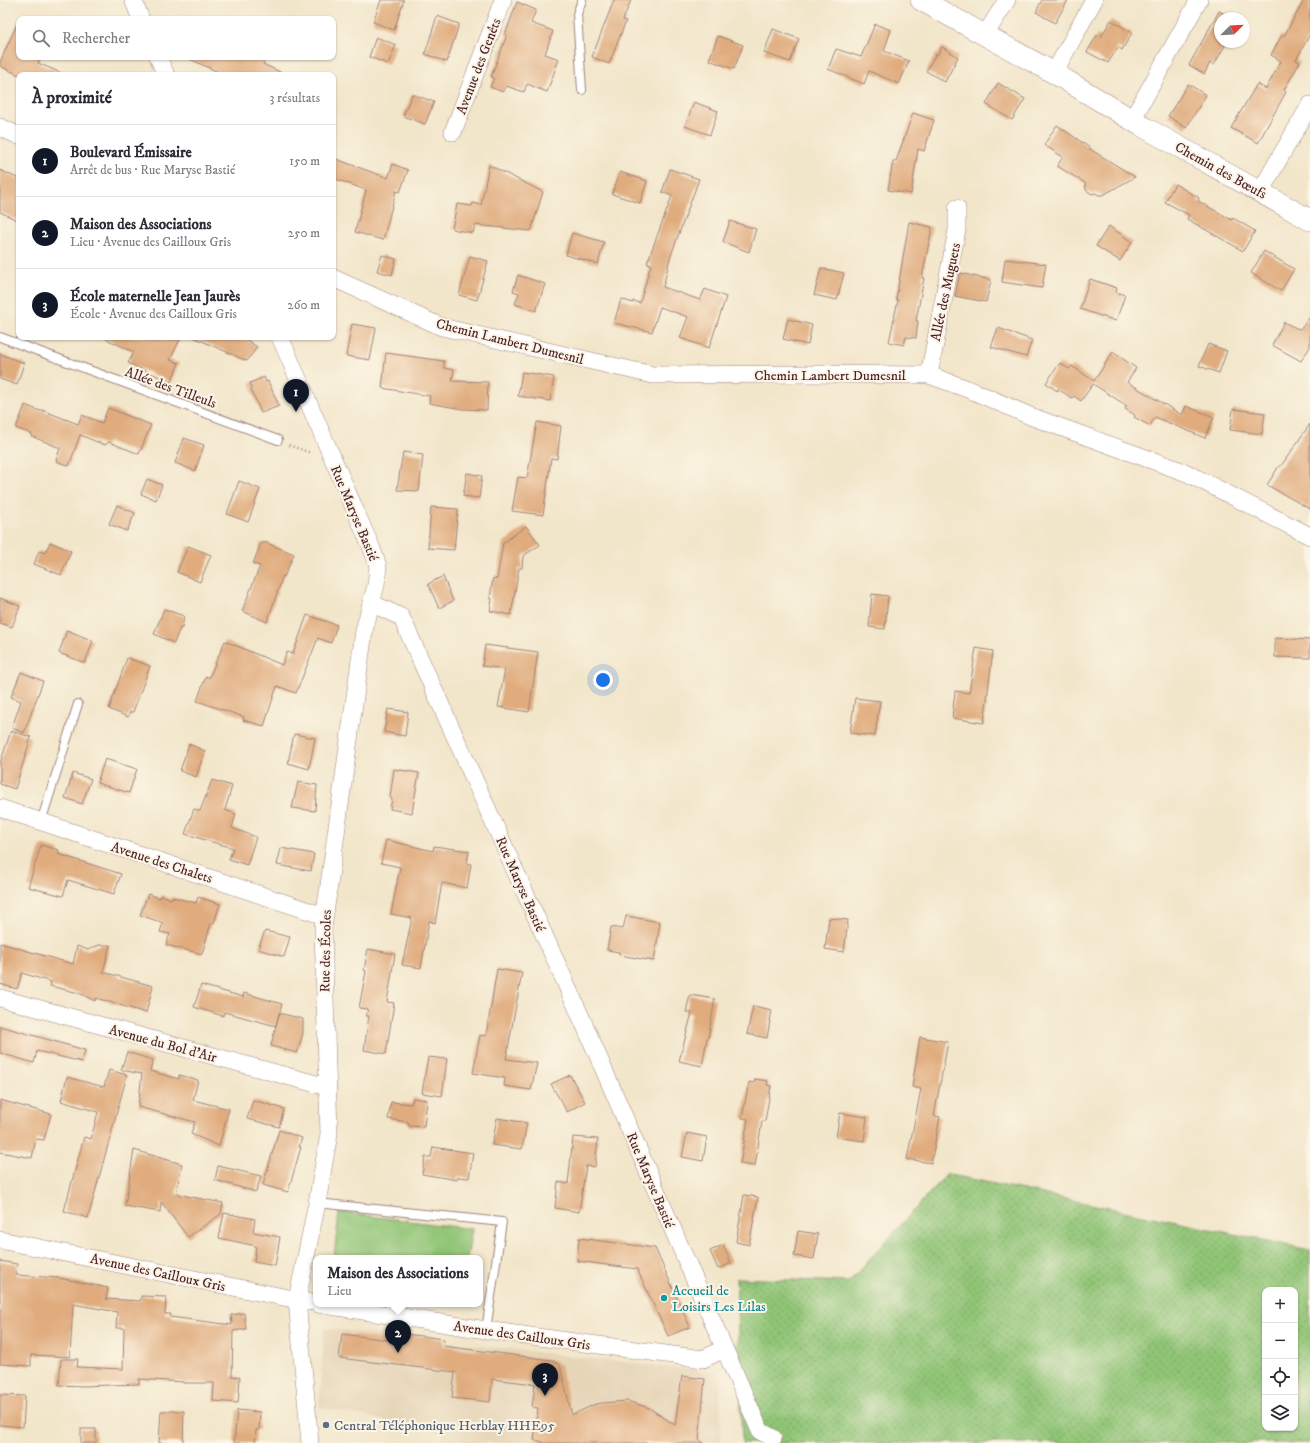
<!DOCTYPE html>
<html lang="fr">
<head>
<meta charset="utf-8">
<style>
  body { margin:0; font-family:"IM FELL DW Pica",serif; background:#f7f7f7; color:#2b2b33 }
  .controls { position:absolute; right:12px; bottom:12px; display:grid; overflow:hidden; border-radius:8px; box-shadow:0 1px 3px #0004 }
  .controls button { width:36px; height:36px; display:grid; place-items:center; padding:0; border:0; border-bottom:1px solid #e1e1e2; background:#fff; color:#2b2b33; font:20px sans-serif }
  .compass { position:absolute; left:1214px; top:12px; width:36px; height:36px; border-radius:50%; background:#fff; box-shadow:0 1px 3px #0004; rotate:66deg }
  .you { position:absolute; left:603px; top:680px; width:14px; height:14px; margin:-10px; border:3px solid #fff; border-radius:50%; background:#1a73e8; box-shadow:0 0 0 6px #1a73e833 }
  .badge { display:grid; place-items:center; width:26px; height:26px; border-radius:50%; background:#111827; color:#fff; font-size:13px; font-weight:700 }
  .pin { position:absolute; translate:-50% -33px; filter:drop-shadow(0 1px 2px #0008) }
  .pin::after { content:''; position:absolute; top:21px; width:14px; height:12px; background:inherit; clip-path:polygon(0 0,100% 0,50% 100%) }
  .popup { position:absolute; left:313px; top:1255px; width:170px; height:52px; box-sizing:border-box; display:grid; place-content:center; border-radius:8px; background:#fff; filter:drop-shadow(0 1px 3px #0005); font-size:13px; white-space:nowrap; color:#7c7c81 }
  .popup b { font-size:15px; color:#2b2b33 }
  .popup::after { content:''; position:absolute; left:50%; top:100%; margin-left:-8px; border:8px solid transparent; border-top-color:#fff }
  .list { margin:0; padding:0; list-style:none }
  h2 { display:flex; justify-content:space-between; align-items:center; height:52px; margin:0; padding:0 16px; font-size:17px }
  h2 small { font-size:13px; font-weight:400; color:#7c7c81 }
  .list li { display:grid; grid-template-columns:26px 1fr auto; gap:12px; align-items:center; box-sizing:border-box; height:72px; padding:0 16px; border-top:1px solid #e1e1e2 }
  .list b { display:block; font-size:15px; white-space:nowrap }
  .list p { margin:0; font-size:13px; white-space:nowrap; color:#7c7c81 }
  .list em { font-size:13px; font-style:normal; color:#7c7c81 }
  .icon { flex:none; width:22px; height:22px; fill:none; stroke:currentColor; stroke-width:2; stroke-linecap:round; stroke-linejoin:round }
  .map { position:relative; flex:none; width:1310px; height:1443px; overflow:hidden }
  .search { position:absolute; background:#fff; box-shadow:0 1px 3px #0004; left:16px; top:16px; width:320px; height:44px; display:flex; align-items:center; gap:10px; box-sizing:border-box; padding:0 14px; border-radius:8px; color:#7c7c81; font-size:15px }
  .panel { position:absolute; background:#fff; box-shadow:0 1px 3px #0004; left:16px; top:72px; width:320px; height:268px; border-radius:8px }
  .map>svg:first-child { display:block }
</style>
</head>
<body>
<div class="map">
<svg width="1310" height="1443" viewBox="0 0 1310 1443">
  <defs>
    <pattern id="grass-dots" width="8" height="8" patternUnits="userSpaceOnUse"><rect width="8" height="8" fill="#90c576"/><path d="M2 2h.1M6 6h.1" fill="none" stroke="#789f61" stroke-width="1.8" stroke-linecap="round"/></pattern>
  </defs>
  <rect width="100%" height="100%" fill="#fcf5e5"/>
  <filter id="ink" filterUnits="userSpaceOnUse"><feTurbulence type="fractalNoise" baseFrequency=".025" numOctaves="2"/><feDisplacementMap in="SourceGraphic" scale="8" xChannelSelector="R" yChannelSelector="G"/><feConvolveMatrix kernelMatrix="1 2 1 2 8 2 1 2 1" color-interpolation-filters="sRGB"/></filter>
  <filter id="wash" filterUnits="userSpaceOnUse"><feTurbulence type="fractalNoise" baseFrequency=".012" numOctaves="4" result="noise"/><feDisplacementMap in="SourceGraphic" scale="16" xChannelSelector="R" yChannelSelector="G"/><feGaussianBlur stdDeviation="0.9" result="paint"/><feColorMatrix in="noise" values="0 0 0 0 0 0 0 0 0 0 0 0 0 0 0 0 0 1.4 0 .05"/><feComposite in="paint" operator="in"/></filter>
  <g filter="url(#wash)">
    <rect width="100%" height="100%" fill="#f2e6ca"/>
    <path fill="#e6d5b7" d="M324,1328L720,1373L721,1443H442L443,1432L319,1407Z"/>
    <path fill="url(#grass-dots)" stroke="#6d7250" fill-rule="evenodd" d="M947,1174L1310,1250V1443H742L736,1278L849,1282ZM1265,1290H1295V1428H1265Z"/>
    <path fill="#90c576" stroke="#6d7250" d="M339,1212L472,1229L467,1258H334Z"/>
    <g id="blocks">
      <g fill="#e0ac7e">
        <path d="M381,0H404L394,30L373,22Z"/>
        <path d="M614,0H631L623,20L626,21L609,64L592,57Z"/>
        <path d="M1042,0H1068L1055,23L1036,12Z"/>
        <path d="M1304,0H1310V34L1296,60L1300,62L1284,90L1286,92L1258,143L1231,128L1257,84L1266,89L1281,61L1271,55L1282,35L1284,36Z"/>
        <path d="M517,2L536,10L531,23L553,31L545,54L559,59L547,92L527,84L524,92L506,86L503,92L490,87L494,78L491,77L507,35H505Z"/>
        <path d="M1219,11L1232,18H1220V42H1227L1214,65L1210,63L1204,74L1189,65Z"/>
        <path d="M437,16L459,24L447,62L425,54Z"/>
        <path d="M19,20V57H41L38,63L66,75H19L0,66V62Z"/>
        <path d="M1111,20L1132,33L1122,50L1118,47L1108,63L1087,52L1097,35L1101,37Z"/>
        <path d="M875,24L891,30L884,51L909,61L899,84L869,71L864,84L828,69L836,49L861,57Z"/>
        <path d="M773,29L799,39L790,62L764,53Z"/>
        <path d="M718,36L743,45L734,69L709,60Z"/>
        <path d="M376,37L396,45L388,64L369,57Z"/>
        <path d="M942,47L958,57L945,82L926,71L936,54L937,55Z"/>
        <path d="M185,57H266L263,64L286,75H225Z"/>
        <path d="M998,83L1025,99L1012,120L986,104Z"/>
        <path d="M1188,84L1206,95L1186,128L1168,116Z"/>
        <path d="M412,94L434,102L425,124L403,116Z"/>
        <path d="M694,102L718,111L710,135L685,126Z"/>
        <path d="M913,113L934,120L924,151L918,149L911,194L888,190L893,161H896Z"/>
        <path d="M1057,125L1090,148V149L1135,177L1103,195H1099L1095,193L1092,194L1086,190L1085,183L1057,166L1063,157L1044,145Z"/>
        <path d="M333,158L388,178L393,164L408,170L400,192L396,191L383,240L355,232L366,190L333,178Z"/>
        <path d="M489,165L543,192L531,231L475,225L473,233L452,229L457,204L472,206L473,203L481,205Z"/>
        <path d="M670,169L699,179L670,258L663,287L700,300L705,289L726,297L709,348L680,338L688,317L660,307L652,332L614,323L621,299L633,303V301L640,303L651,264L647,263L672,196L662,192Z"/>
        <path d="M0,170L19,179V221L0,212Z"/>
        <path d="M620,172L647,181L640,203L612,194Z"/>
        <path d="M1175,184L1199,198L1198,201L1232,220L1233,218L1255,231L1243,251L1187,219L1189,215L1165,202Z"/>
        <path d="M730,221L756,229L749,252L723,242Z"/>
        <path d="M909,222L932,227L922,278H924L916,321H918L916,338L906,337L904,345L889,342L898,300L896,299Z"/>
        <path d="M1109,226L1132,242L1120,261L1096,246Z"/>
        <path d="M572,233L604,242L598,264L566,255Z"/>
        <path d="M1264,251L1294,269L1281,291L1251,273Z"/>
        <path d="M382,255L396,259L392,275L377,271Z"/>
        <path d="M470,256L488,261L477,300L459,295Z"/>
        <path d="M1005,259L1046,264L1042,288L1002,282Z"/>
        <path d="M821,268L844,273L837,300L814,295Z"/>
        <path d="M960,273L991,280L986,302L955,296Z"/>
        <path d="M518,275L545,284L536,311L515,304L519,293L513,291Z"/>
        <path d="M1090,279L1117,288L1116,292L1125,295L1116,321L1080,309Z"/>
        <path d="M1310,317V347L1301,361L1272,345L1284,322L1300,330Z"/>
        <path d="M788,319L812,325L808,345L783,339Z"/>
        <path d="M352,324L376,328L370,360L346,356Z"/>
        <path d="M998,328L1032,340L1026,357L991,347Z"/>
        <path d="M102,337H181L170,360L179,363L171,382L128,363L134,352Z"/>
        <path d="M193,337H242L257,347L247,361Z"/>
        <path d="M1208,344L1227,351L1219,373L1199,366Z"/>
        <path d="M1113,352L1136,368L1127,382L1182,415L1186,406L1214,417L1205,438L1155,417L1150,426L1134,417L1135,415L1125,409L1127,406L1093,384L1081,401L1074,396L1072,398L1058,389L1057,391L1046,383L1060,363L1069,369L1072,366L1094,381Z"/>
        <path d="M386,353L444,361V368L454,370L452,381L488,382L487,410L462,409L429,403L430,396L382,388Z"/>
        <path d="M0,354L24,363L17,385L0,379Z"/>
        <path d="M522,372L554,377L550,401L518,396Z"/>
        <path d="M264,377L266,382L268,381L279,406L261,413L251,389L252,388L250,383Z"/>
        <path d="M25,405L40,411L42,410L78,424L82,415L102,423L108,408L151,425L139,454L109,442L105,445L80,435L69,466L56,461L60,448L31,436L32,434L16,428Z"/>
        <path d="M1233,409L1265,413L1262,434L1230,430Z"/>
        <path d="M537,422L561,426L557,459L551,458L543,515L512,511L518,477L527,478Z"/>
        <path d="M1310,424V509L1267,485L1279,466H1281Z"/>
        <path d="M184,438L204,445L195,471L175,463Z"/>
        <path d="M403,452L423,455L419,491L397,490Z"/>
        <path d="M467,473L482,476L479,498L463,496Z"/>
        <path d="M147,479L162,485L156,500L141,494Z"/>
        <path d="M239,481L260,489L248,522L227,514Z"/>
        <path d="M117,505L135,513L127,531L109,524Z"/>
        <path d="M431,507L458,509L454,550L428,548Z"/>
        <path d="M526,526L540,545L523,556L522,568H519L511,615L490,611L492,599L490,598L493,578L497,579L503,543Z"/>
        <path d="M50,542L71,551L61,575L34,564L39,551L45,553Z"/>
        <path d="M261,543H267L294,554L284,577L283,576L267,622L242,611L260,566L253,564Z"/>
        <path d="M188,546L211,555L200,582L177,572Z"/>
        <path d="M443,576L453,601L439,608L428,584Z"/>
        <path d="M872,594L888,596L885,629L869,627Z"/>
        <path d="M0,598L20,606L12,627L0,623Z"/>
        <path d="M164,609L184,616L182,628H180L174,643L154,634Z"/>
        <path d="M307,615L337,625L331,643L318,638L296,693L277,686L264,726L243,720L244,717L197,701L206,676L209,678L225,641L282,665L287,652L293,654Z"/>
        <path d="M67,630L93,641L85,663L59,653Z"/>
        <path d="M1275,638L1310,640V658L1275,657Z"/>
        <path d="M485,645L538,652L529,712L498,707L505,669L482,666Z"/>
        <path d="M976,648L993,651L984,723L952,718L955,691L969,693Z"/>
        <path d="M127,658L150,666L133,712H130L128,717L109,709Z"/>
        <path d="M21,672L43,681L24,733L12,728L21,701L11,697Z"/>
        <path d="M855,698L880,701L875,736L850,733Z"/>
        <path d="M388,709L408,712L405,736L384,732Z"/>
        <path d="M11,731L31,737L15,789L0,784V763Z"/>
        <path d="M294,734L315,738L309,769L288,763Z"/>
        <path d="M189,744L205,751L196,777L180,771Z"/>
        <path d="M105,759L137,769L129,793L97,783Z"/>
        <path d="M394,769L419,773L412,813L390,809L392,799L390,797Z"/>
        <path d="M73,773L91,779L82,804L65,798Z"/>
        <path d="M212,780L232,786L225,810L236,814L232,828L256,837L247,865L229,859L233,848L185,834L194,809L200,811Z"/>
        <path d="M298,782L317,785L315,811L292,808Z"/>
        <path d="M386,840L433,851L434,846L469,851L467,863L471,864L467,888L442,883L435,923L429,921L421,968L402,965L412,918L391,914L400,867L381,863Z"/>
        <path d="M41,845L59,850L58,854L121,874L114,894L68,880L63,896L28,887Z"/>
        <path d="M281,848L314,854L311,871L277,865Z"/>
        <path d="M148,894L160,898L161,895L171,899L172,897L196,903L198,897L220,904L214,923H211L202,954L166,945L170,934L160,932L163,923L140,915Z"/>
        <path d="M626,916L660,922L654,961L619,955V952L607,950L611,927L623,929Z"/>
        <path d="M829,918L848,920L844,952L825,949Z"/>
        <path d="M265,931L290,937L284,957L258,949Z"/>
        <path d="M0,943L73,964L77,946L88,950L99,945H110L103,972L153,986L146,1013L96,998L95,1001L79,993L50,986L51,982L22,973L17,989L0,984Z"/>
        <path d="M368,949L395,954L387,1002L394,1003L386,1054L364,1050L369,1016H366L368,1009L359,1008L366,971L364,970Z"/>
        <path d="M497,969L522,973L506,1059L537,1063L531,1090L504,1086L505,1078L473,1073L480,1035L486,1036Z"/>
        <path d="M201,985L243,997L244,993L282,1004L276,1026L224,1012L223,1016L194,1007Z"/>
        <path d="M690,995L715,999L708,1038H707L702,1066L679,1061L692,1013L686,1012Z"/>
        <path d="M753,1006L772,1010L767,1038L747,1034Z"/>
        <path d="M279,1013L303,1019V1033L297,1053L271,1046Z"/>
        <path d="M0,1026L85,1050L82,1062L37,1051L34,1063L0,1053Z"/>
        <path d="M920,1037L948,1042L934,1116L940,1117L931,1163L907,1159L921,1089L912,1087Z"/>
        <path d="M127,1052L153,1060L150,1071L179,1079V1075L198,1080L193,1100L229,1109L219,1146L191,1134L195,1122L138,1107L142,1074L121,1070Z"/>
        <path d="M428,1057L447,1059L442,1096L422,1093Z"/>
        <path d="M109,1070L127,1075L88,1218L64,1211L84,1137L91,1139L98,1112L61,1101L67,1077L104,1087Z"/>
        <path d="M570,1075L585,1102L567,1112L551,1084Z"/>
        <path d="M755,1079L768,1081L767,1085L771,1086L765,1121H762L755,1166L740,1164L748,1119L742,1118L749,1082L754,1083Z"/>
        <path d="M413,1098L427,1100L424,1127L409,1126L408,1122L388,1119L391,1102L411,1104Z"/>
        <path d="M0,1100L51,1114L44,1140L36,1139L32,1158L0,1152Z"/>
        <path d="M253,1100L284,1109L279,1127L247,1119Z"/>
        <path d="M840,1113L867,1117L864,1141L836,1137Z"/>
        <path d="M497,1118L527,1123L522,1149L492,1145Z"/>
        <path d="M279,1130L302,1138L299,1147H301L288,1192L263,1185Z"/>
        <path d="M687,1133L707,1137L703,1161L682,1157Z"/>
        <path d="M573,1137L598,1139L595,1167L586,1166L579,1212L555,1208L558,1182L568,1184Z"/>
        <path d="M433,1147L473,1153L469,1178L458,1177L457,1180L422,1174L425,1157H431Z"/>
        <path d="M134,1150L182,1164L176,1194L223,1203L221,1214L188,1237L161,1202L160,1212L125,1206Z"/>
        <path d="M218,1166L261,1176L256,1192L215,1180Z"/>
        <path d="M744,1195L758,1197L749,1245L736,1242Z"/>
        <path d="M224,1213L255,1219L253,1232L280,1237L275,1266L254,1262L256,1246L219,1238Z"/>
        <path d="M798,1231L818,1234L814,1259L794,1256Z"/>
        <path d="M579,1238L655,1248L690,1327L668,1336L637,1269L577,1261Z"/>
        <path d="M723,1245L731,1263L718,1269L710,1251Z"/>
        <path d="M0,1261L17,1264L16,1275L59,1278L108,1288L106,1299L141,1301V1296L166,1297L165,1314H171L170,1317L232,1325L231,1315L244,1313L246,1329L233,1331L232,1376L240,1377L238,1403L213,1401L214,1383H183V1382L139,1379V1384L83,1386L59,1385L61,1359H78L77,1367L123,1369L124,1328H116L117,1312L73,1304L70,1357L31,1355V1366L0,1364Z"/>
        <path d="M398,1333L444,1339L443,1346L552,1360L560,1365L572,1415L593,1405L602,1403L627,1401L649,1408L675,1425L682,1376L705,1379L699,1440L704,1443H543V1442L534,1440L538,1408L532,1407L535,1384L492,1379L490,1402L452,1398L455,1372L339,1358L342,1334L396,1341Z"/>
        <path d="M0,1395L25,1396L23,1427L0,1425Z"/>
        <path d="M237,1410L260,1412L259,1430H256L255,1443H234Z"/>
        <path d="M161,1411H184L183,1443H159Z"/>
        <rect x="81" y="1429" width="15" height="14"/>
      </g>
    </g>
  </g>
  <g filter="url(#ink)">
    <use href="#blocks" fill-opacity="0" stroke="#9e827a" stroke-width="1"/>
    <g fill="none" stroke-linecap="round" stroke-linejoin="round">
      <defs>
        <g id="service">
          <path d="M582,0L577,14L582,90"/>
          <path d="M0,337L278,440"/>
          <path d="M41,822L78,704"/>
          <path d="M317,1203L502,1222L486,1330"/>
        </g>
        <g id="minor">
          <path d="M133,0L141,19"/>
          <path d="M985,35L1007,0"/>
          <path d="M158,57L166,75"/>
          <path d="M1054,73L1094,0"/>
          <path d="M1132,120L1199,0"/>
          <path d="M0,127L19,136"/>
          <path d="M453,132L503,0"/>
          <path d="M1260,192L1310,105"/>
          <path d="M333,278L442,327L653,375L807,374L929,375L973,391L1030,416L1187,473L1310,536"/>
          <path d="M280,337L372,549L378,566L376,585L364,631L323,928L329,1134L317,1203L297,1300L310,1443"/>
          <path d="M929,375L957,230V208"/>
          <path d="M371,603L401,617L404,623L585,1026L760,1431L773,1438"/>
          <path d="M0,808L324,916"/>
          <path d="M0,998L327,1087"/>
          <path d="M0,1240L308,1302"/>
          <path d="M318,1304L486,1330L703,1359L724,1349"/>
        </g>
        <path id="tertiary" d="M921,0L1054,73L1142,126L1310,220"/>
      </defs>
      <use href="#service" stroke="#9e827a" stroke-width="10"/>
      <use href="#minor" stroke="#9e827a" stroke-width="18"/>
      <use href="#tertiary" stroke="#9e827a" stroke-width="22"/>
      <path stroke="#9e827a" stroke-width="2.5" stroke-dasharray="1 3" stroke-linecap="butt" d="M289,445L311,453"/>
      <use href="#service" stroke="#fff" stroke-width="8"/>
      <use href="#minor" stroke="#fff" stroke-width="17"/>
      <use href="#tertiary" stroke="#fff" stroke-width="21"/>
    </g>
  </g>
  <circle fill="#0f9aa8" stroke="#fcf5e5" stroke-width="1.5" cx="664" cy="1298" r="4"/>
  <circle fill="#5c6f8a" stroke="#fcf5e5" stroke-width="1.5" cx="326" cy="1425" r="4"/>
  <g text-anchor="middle" stroke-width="4" stroke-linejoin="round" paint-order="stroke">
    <g font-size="14" fill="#4a1f2b" stroke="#fcf5e5">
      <text transform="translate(478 66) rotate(-69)" y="5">Avenue des Genêts</text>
      <text transform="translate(1221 170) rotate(29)" y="5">Chemin des Bœufs</text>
      <text transform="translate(945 292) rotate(-78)" y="5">Allée des Muguets</text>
      <text transform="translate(510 341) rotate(14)" y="5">Chemin Lambert Dumesnil</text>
      <text x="830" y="380">Chemin Lambert Dumesnil</text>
      <text transform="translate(171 387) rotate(20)" y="5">Allée des Tilleuls</text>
      <text transform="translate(355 513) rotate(67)" y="5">Rue Maryse Bastié</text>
      <text transform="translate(162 862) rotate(18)" y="5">Avenue des Chalets</text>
      <text transform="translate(521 884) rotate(66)" y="5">Rue Maryse Bastié</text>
      <text transform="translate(325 951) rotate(-89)" y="5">Rue des Écoles</text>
      <text transform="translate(163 1043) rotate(15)" y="5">Avenue du Bol d'Air</text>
      <text transform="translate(651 1180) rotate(67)" y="5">Rue Maryse Bastié</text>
      <text transform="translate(158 1272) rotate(12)" y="5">Avenue des Cailloux Gris</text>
      <text transform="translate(522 1335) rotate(8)" y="5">Avenue des Cailloux Gris</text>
    </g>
    <g font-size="14" fill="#0d838f" stroke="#fcf5e5" text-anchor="start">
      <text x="672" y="1295">Accueil de<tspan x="672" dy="16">Loisirs Les Lilas</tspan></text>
    </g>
    <g font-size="14" fill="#4e5e75" stroke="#fcf5e5" text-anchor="start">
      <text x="334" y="1430">Central Téléphonique Herblay HHE95</text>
    </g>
  </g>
</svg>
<div class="controls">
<button>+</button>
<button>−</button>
<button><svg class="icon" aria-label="locate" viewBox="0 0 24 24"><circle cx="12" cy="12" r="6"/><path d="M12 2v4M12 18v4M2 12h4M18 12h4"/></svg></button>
<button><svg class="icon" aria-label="layers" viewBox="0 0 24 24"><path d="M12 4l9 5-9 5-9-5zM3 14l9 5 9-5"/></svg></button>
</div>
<svg class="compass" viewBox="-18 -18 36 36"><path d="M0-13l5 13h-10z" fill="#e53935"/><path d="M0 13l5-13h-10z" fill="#7c7c81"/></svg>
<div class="you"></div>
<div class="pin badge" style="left:296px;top:412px">1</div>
<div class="pin badge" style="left:398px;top:1353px">2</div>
<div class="popup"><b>Maison des Associations</b>Lieu</div>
<div class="pin badge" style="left:545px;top:1396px">3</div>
<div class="search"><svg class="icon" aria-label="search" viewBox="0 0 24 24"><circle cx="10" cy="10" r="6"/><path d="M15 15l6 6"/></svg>Rechercher</div>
<section class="panel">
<h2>À proximité<small>3 résultats</small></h2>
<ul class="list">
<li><span class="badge">1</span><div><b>Boulevard Émissaire</b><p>Arrêt de bus · Rue Maryse Bastié</p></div><em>150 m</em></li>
<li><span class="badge">2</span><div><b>Maison des Associations</b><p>Lieu · Avenue des Cailloux Gris</p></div><em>250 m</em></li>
<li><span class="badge">3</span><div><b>École maternelle Jean Jaurès</b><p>École · Avenue des Cailloux Gris</p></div><em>260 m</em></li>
</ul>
</section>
</div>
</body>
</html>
